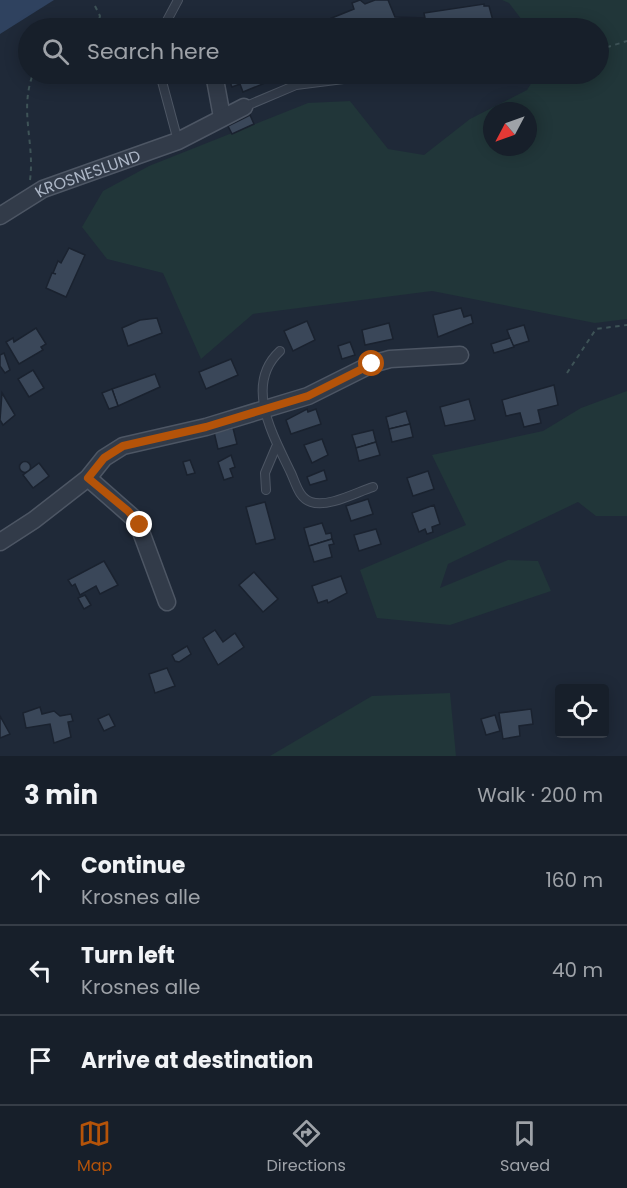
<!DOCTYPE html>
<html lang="en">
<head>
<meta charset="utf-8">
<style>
  body { margin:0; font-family:Poppins,sans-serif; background:#242c36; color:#f1f3f6 }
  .controls { position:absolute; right:18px; bottom:18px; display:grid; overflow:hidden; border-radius:6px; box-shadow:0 3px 15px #0003 }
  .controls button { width:54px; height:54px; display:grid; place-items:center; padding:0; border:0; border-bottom:2px solid #363d47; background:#171f2a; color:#f1f3f6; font:30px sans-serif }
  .compass { position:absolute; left:483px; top:102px; width:54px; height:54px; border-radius:50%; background:#171f2a; box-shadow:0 3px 15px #0003; rotate:229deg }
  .stop { position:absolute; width:18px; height:18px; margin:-14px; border:4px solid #b45309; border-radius:50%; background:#fff }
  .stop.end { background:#b45309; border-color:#fff; box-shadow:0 2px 6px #0008 }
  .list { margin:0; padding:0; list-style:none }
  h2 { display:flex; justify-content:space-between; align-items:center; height:78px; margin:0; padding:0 24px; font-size:26px }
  h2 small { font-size:20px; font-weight:400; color:#9ea2a8 }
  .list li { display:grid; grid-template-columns:39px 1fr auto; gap:18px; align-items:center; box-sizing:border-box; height:90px; padding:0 24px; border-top:2px solid #363d47 }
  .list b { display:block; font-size:22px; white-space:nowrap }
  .list p { margin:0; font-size:20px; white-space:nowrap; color:#9ea2a8 }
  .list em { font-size:20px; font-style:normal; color:#9ea2a8 }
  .icon { flex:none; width:33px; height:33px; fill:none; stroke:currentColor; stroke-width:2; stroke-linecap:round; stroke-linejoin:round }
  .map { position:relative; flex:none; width:627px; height:756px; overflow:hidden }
  .search { position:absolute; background:#171f2a; box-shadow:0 3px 15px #0003; left:18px; right:18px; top:18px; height:66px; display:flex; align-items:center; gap:15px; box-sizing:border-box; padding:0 21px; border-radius:33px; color:#9ea2a8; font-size:22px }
  .sheet { height:348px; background:#171f2a }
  nav { display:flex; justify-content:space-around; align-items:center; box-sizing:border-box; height:84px; border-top:2px solid #363d47; background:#171f2a; font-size:16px; color:#9ea2a8 }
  nav a { display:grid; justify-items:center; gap:3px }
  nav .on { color:#b45309 }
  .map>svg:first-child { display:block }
</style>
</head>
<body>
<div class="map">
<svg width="627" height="756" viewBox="0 0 627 756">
  <rect width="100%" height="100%" fill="#1f2938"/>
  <g fill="#213639" fill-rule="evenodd">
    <path d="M502,0H627V319L595,323L432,291L253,314L201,359L163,273L107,259L82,227L103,191L149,166L308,103L350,101L388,149L424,155L470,119L527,90L537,74H598V28H528L509,3ZM492,111H528V147H492Z"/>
    <path d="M627,391V516H596L578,502L448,564L440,588L508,560L538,561L551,591L450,625L377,618L360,570L466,525L432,455L543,431L581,408Z"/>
    <path d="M450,693L456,756H270L372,696Z"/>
  </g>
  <path fill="#2f425f" d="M0,0H54L0,34Z"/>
  <g fill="#3a4759" stroke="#1a222f" stroke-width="1.5">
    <path d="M360,0L365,4L375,0H388L395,17L425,18L424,13L484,4V6H489L495,28H307L354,9L352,3Z"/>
    <path d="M227,74H287L243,92L240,84L232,87Z"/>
    <path d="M250,115L254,124L232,134L228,126Z"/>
    <path d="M69,248L85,255L66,297L46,288L52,273L56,274L53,273L58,261L61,263Z"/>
    <path d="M461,308L464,317L471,315L473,323L438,337L433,315Z"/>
    <path d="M157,318L162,333L128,346L122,328L140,320Z"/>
    <path d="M307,321L315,340L293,351L284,331Z"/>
    <path d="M389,323L393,339L365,345L362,330Z"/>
    <path d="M524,325L529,341L513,346L507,330Z"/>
    <path d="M36,328L46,344L41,347L43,350L19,364L6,342L13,338L14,342Z"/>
    <path d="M510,338L514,347L494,353L491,344Z"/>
    <path d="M350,342L355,355L342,359L338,346Z"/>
    <path d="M4,353L10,370L5,373L0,366V355Z"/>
    <path d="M231,359L238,375L206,389L199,372Z"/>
    <path d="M33,370L44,388L29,397L18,379Z"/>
    <path d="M155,374L160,387L118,406L112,389Z"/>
    <path d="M554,385L558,405L538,410L541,423L524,427L520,413L506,416L502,400Z"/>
    <path d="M112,389L118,406L109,409L102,393Z"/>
    <path d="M2,393L15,415L3,425L0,420Z"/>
    <path d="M469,399L475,420L445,426L440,407Z"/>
    <path d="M307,409L308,412L316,409L321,424L291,434L286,420Z"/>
    <path d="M406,411L410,424L389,429L386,417Z"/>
    <path d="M410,424L413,437L392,442L389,429Z"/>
    <path d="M233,428L237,444L218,449L214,432Z"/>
    <path d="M373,430L376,442L356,448L352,435Z"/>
    <path d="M322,439L328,455L312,463L304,445Z"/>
    <path d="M376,442L380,455L359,461L356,448Z"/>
    <path d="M231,455L235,467L230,469L233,477L224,480L218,462Z"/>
    <path d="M190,460L195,473L187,475L183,462Z"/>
    <circle cx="25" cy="467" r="5.5"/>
    <path d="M39,463L49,476L33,488L23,475Z"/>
    <path d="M324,470L327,480L310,485L307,477Z"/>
    <path d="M428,471L434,489L413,496L407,478Z"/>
    <path d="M368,499L373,514L351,521L346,506Z"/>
    <path d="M265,502L275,539L256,544L246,507Z"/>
    <path d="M434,505L440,524L432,527L433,532L427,534L425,529L419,532L412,513Z"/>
    <path d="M322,523L326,534L331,533L332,539L309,546L304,528Z"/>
    <path d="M376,529L381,544L359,551L354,535Z"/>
    <path d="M332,539L334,544L329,545L332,557L314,562L309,546Z"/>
    <path d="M104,561L118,585L100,594L96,586L80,595L75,584L72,586L68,580Z"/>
    <path d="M254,572L278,599L263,612L239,585Z"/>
    <path d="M341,576L347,593L328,603L327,600L318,603L312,586Z"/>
    <path d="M85,595L91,605L84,609L78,598Z"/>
    <path d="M215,630L223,642L235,633L244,647L218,665L203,638Z"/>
    <path d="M187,646L191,654L179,662L175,661L172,655Z"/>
    <path d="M167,668L175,686L155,693L149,674Z"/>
    <path d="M40,707L42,714L54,711L60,716L71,714L73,721L68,722L71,737L54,743L50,724L26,728L23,713Z"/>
    <path d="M531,709L533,724L519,726L520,736L503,739L499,713Z"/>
    <path d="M109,714L115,726L104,731L98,719Z"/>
    <path d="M495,715L500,731L486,735L481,719Z"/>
    <path d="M0,716L10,734L0,738Z"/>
  </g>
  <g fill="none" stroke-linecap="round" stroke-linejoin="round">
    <defs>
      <g id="lane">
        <path d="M163,28L178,0"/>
        <path d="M160,74L178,141"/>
        <path d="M244,107L296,85L383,74"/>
        <path d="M280,351C243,385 274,437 291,473C296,484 299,498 311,502C328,508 357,492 373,487"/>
        <path d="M266,490L265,473L276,447"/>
      </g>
      <g id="street">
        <path d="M214,74L222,117"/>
        <path id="s1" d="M0,216L43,189L178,141L244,107"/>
        <path d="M88,478L137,521L167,602"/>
        <path d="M0,542L34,520L88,478L104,458L123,446L206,427L308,396L372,364L390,359L460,355"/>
      </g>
    </defs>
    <use href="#lane" stroke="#4d5664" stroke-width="10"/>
    <use href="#street" stroke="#4d5664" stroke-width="19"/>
    <g stroke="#3e5357" stroke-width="2" stroke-dasharray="4.5 4.5" stroke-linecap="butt">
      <path d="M95,6L100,16L97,28"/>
      <path d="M598,50L627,41"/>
      <path d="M30,180C35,143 19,111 33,74"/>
      <path d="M567,373L596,329L627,325"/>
    </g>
    <use href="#lane" stroke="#323b49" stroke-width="8"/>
    <use href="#street" stroke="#323b49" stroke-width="16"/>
  </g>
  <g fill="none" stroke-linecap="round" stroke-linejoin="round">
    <path stroke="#b45309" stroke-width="8" d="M140,525L128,511L88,478L104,458L123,446L206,427L308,396L372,364"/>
  </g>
  <g text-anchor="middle" stroke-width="4.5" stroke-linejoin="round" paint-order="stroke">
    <g font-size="16" fill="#acb6c6" stroke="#18202d">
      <text dy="6" stroke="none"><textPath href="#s1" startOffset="98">KROSNESLUND</textPath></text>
    </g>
  </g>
</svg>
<div class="controls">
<button><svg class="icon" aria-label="locate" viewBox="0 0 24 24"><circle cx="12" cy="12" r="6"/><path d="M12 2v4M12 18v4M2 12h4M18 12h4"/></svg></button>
</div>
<svg class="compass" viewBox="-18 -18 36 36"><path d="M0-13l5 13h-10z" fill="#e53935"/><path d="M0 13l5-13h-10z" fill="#9ea2a8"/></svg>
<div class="stop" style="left:372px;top:364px"></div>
<div class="stop end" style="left:140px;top:525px"></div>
<div class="search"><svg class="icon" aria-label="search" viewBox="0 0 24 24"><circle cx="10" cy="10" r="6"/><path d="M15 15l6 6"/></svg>Search here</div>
</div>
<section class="sheet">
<h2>3 min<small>Walk · 200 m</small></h2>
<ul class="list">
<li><svg class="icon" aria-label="ahead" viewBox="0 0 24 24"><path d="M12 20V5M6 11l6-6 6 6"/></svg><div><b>Continue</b><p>Krosnes alle</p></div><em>160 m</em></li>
<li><svg class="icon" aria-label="left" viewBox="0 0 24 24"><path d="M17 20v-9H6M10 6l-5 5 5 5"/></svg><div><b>Turn left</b><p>Krosnes alle</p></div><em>40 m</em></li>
<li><svg class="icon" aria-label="arrive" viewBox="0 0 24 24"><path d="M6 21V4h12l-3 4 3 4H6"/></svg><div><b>Arrive at destination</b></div></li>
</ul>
</section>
<nav>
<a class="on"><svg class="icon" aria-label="map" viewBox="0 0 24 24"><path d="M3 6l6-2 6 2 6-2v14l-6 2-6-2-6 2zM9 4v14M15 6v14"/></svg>Map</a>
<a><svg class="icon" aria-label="directions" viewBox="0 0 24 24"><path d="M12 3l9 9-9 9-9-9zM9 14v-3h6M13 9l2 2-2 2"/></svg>Directions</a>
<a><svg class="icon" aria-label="saved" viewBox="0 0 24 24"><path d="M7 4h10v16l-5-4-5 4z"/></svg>Saved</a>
</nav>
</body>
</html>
